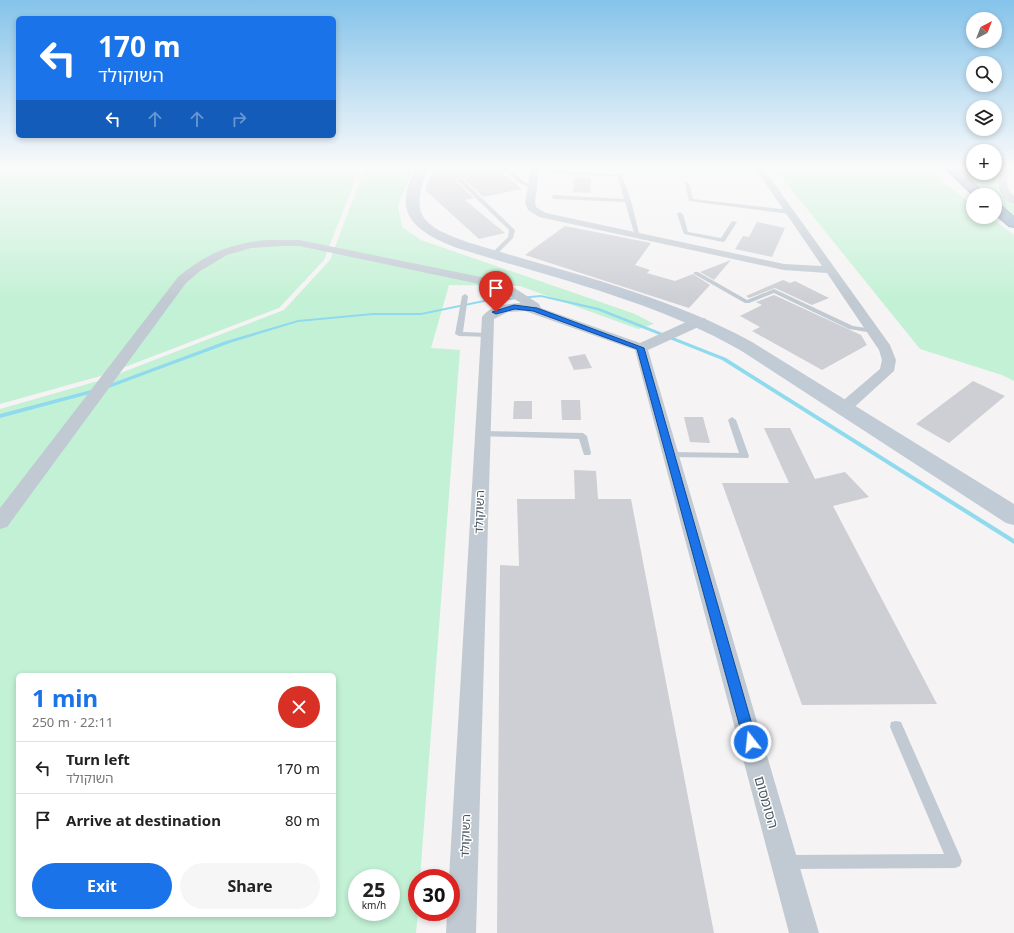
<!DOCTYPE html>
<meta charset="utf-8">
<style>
body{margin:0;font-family:"Noto Sans","Noto Sans Hebrew",sans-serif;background:#f6f6f6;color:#222;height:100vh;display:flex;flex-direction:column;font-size:15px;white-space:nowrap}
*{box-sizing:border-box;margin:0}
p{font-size:13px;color:#767676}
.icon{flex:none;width:22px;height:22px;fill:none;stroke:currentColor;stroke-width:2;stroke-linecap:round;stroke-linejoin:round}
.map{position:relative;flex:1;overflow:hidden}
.sheet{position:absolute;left:16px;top:673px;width:320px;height:244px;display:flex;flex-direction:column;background:#fff;border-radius:6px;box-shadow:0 2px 6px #0003}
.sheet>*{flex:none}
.top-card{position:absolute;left:16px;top:16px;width:320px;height:122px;border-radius:6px;box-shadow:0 2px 6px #0003;background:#1a73e8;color:#fff;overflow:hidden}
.needle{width:26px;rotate:42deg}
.fabs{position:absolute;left:966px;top:12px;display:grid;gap:8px}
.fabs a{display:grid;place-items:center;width:36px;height:36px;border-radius:50%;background:#fff;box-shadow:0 2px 6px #0003;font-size:20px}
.speed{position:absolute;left:348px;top:869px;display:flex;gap:8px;font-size:20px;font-weight:700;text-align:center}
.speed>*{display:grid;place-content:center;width:52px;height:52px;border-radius:50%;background:#fff;box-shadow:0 2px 6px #0003;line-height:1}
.speed small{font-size:10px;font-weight:400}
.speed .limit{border:6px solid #d22;background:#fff;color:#111}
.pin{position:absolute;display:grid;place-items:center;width:34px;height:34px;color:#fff;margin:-41px -17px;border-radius:50% 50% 50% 0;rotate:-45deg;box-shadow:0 0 4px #0007}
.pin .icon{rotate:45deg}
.me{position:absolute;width:44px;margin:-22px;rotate:344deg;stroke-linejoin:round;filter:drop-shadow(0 0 3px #0008)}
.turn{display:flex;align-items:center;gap:14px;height:84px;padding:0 16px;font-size:18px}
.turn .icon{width:52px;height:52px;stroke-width:2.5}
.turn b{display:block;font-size:28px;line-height:34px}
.lanes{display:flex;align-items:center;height:38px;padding:0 16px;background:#0003;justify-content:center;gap:20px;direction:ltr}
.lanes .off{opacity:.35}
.round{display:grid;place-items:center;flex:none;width:42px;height:42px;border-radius:21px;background:#f6f6f6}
.summary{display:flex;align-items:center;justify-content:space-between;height:68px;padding:0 16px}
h1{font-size:24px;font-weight:700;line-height:30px;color:#1a73e8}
.button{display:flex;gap:8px;margin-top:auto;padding:8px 16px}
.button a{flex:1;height:46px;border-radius:24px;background:#1a73e8;color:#fff;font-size:16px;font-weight:700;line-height:46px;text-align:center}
.button a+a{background:#f6f6f6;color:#222}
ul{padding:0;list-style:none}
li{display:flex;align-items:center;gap:12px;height:52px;padding:0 16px;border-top:1px solid #e0e0e0}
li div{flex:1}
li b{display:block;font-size:15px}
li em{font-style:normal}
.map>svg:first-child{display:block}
.green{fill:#c3f1d5;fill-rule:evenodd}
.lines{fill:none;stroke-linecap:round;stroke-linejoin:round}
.stream{fill:#90daee;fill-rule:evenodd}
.building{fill:#cdcfd5}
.highway-casing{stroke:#7690ad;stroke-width:2}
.lane{fill:#c1cad2;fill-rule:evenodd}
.street{fill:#c1cad2;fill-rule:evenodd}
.secondary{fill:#c1cbd6;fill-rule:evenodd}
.highway{fill:#8ba5c1;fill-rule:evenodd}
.route{fill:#1a73e8;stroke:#114b97}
.labels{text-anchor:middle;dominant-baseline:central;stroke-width:3;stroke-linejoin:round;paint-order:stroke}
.street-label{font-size:12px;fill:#4a5661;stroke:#fff}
.near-street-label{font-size:14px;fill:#4a5661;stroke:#fff}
</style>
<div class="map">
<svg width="1014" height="933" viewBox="0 0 1014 933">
<rect width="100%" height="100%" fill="#f5f3f3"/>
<!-- green -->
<path class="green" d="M13,168H360L324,260L279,308L104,375L0,404V170Z
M365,168H414L398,205L402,227L421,240L635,314L654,324L638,329L520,286L449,285L431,348L460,350L420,878H417L418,912L416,933H0V409L105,379L284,310L330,260ZM18,675H334V915H18ZM357,878H391V912H357Z
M774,168H929L937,177L973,205V217H990L1014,235V381L1002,375L920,349Z
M958,168H973V173H995V168H1003L996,175C995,191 1002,197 1014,205V218L995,202V195H987Z"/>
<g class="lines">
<!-- stream -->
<path class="stream" d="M541,295L599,308L726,358L1014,539V544L722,360L597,310L541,297L484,302L421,315H373L298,322L230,343L106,389L104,390L102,388V387L226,341L298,320L373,313H421L484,300Z
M95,389L97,390V392L0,418V414Z"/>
</g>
<!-- building -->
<path class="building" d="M433,168H496L522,189L483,197L463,178H458L456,179L457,182L474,198L465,200L505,233L479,239L425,190Z
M574,177L591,178L590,193L573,192Z
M757,222L785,228L772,257L735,249L743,236L749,237Z
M565,226L651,243L635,265L650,270L647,273L675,281L693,274L710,285L689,308L525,255Z
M731,260L714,280L700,272Z
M783,280L790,283L795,281L829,298L812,305L775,288L749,298L746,296Z
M774,295L861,335L867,345L822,370L752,331L760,327L740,316L762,305L756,302Z
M585,354L592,368L574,370L568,357Z
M973,381L1005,396L949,443L916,424Z
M561,400H580L581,420H562Z
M514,401H532V419H513Z
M684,417H703L710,443L690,442Z
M764,428H790L815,479L845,472L869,497L833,506L937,704L802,705L722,483H789Z
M574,470L596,471L598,499H631L714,933H497L500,565L519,566L517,499H575Z"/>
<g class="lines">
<defs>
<path id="highway" d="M945,168H958L986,195H973Z
M995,204L1000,205L1014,217V227L1009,226L995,214Z"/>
</defs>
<!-- highway casing -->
<use href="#highway" class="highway-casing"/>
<!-- lane -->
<path class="lane" d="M502,168H507L525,182L534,187L532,188L521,184Z
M552,171L622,175L631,201L640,237L635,236L625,202L554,199L551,197L554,195L624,199L618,177L554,173L552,172Z
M458,179H462L515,230L513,238L496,255L491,254L508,237L509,230L458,181Z
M687,182L689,183L693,199L790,210L793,212L790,214L689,201L685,183Z
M680,212L683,214L688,232L721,238L732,221L737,222L725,241L723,242L684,234L677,214Z
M694,272H698L747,300L774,289L853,326L873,329L877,331L873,333L849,329L774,293L749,303H745L694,274Z
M465,294L468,296L463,332L487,333H490V337L459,336L455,334L462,296Z
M732,417L736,420L749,456L748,458L668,457L667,455L671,452L739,453L728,420Z
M483,431L583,433L587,436L591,453L590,455H584L579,439L480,436L479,434Z
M896,721L901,722L960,856L962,861L960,866L955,868L788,869L783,867L781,862L783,857L788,855L944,854L890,727L891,722Z"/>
<!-- street -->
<path class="street" d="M531,168H539L535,203L536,207L546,213L784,264L822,266L755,168H763L890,345L896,360L894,371L849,412L844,413L839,412L836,408L839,404L880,369L882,360L879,350L827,273L784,270L539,217L528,210L525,203Z
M1007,168H1014V171L1008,176C1005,184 1008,190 1014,196V204C998,200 992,177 1007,168Z
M266,240H299L491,279L513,287L539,304L541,308L640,343L695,318H705L706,321L705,324L648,350L819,933H789L635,350L525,311L508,312L494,319L476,933H446L447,912H451V878H449L482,317C490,305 508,304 521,303L505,293L484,285L299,246H282L251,248L227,255L200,271L186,283L7,527L0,529V508L178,277C206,254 229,244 266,240Z"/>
<!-- secondary -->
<path class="secondary" d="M416,168H428C409,216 422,226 467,242C564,272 663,293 752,342L1014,504V525L1006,523L740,350C652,300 553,278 457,248C436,240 402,226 406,197C407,187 412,177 416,168Z"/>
<!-- highway -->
<use href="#highway" class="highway"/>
</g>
<!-- sky -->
<linearGradient id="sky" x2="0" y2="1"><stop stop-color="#85c3ea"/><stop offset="0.56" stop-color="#fafafa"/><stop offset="1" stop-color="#fafafa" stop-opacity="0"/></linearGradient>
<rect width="1014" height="299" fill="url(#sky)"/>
<!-- route -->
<path class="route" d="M514,305L537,308L644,348L757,742L755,746L751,748L746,746L744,742L637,349L533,311L515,309L496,314L492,312Z"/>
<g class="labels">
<!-- street labels -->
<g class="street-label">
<text transform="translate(479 512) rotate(-88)">השוקולד</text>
<text transform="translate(465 836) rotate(-88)">השוקולד</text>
</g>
<!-- near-street labels -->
<g class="near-street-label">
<text transform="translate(767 802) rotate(74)">הסומסום</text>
</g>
</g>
</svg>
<div class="fabs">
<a><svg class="needle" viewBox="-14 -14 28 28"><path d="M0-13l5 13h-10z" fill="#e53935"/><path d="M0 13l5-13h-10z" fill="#767676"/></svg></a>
<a><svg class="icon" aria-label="search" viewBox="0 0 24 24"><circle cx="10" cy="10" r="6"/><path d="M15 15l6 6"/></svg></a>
<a><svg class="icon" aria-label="layers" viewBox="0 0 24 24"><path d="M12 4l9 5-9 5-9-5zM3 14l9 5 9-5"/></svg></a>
<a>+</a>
<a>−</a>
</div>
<div class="speed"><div>25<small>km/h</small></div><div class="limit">30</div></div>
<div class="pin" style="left:496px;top:312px;background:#d93025"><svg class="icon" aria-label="arrive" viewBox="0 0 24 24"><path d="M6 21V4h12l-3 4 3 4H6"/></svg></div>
<svg class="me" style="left:751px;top:742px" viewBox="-20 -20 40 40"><circle r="17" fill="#1a73e8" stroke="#fff" stroke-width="3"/><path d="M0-11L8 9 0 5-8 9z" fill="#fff"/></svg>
<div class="top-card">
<div class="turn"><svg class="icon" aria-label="left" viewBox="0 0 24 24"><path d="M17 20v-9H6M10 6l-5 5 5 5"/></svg><div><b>170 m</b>השוקולד</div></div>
<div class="lanes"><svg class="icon" aria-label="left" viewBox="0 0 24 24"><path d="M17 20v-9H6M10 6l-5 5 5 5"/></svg><svg class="icon off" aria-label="ahead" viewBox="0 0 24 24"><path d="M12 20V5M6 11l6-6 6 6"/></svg><svg class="icon off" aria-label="ahead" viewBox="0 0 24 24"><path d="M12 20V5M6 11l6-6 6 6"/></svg><svg class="icon off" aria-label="right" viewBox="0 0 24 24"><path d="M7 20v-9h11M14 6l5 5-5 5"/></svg></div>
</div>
<section class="sheet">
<div class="summary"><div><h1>1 min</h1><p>250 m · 22:11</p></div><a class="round" style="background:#d93025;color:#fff"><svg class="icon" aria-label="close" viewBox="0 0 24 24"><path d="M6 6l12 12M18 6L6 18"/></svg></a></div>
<ul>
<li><svg class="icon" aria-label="left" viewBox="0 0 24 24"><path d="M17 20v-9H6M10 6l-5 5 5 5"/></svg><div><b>Turn left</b><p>השוקולד</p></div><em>170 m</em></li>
<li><svg class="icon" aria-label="arrive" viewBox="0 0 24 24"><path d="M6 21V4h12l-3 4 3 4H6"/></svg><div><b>Arrive at destination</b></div><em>80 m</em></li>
</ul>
<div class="button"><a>Exit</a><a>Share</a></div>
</section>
</div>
